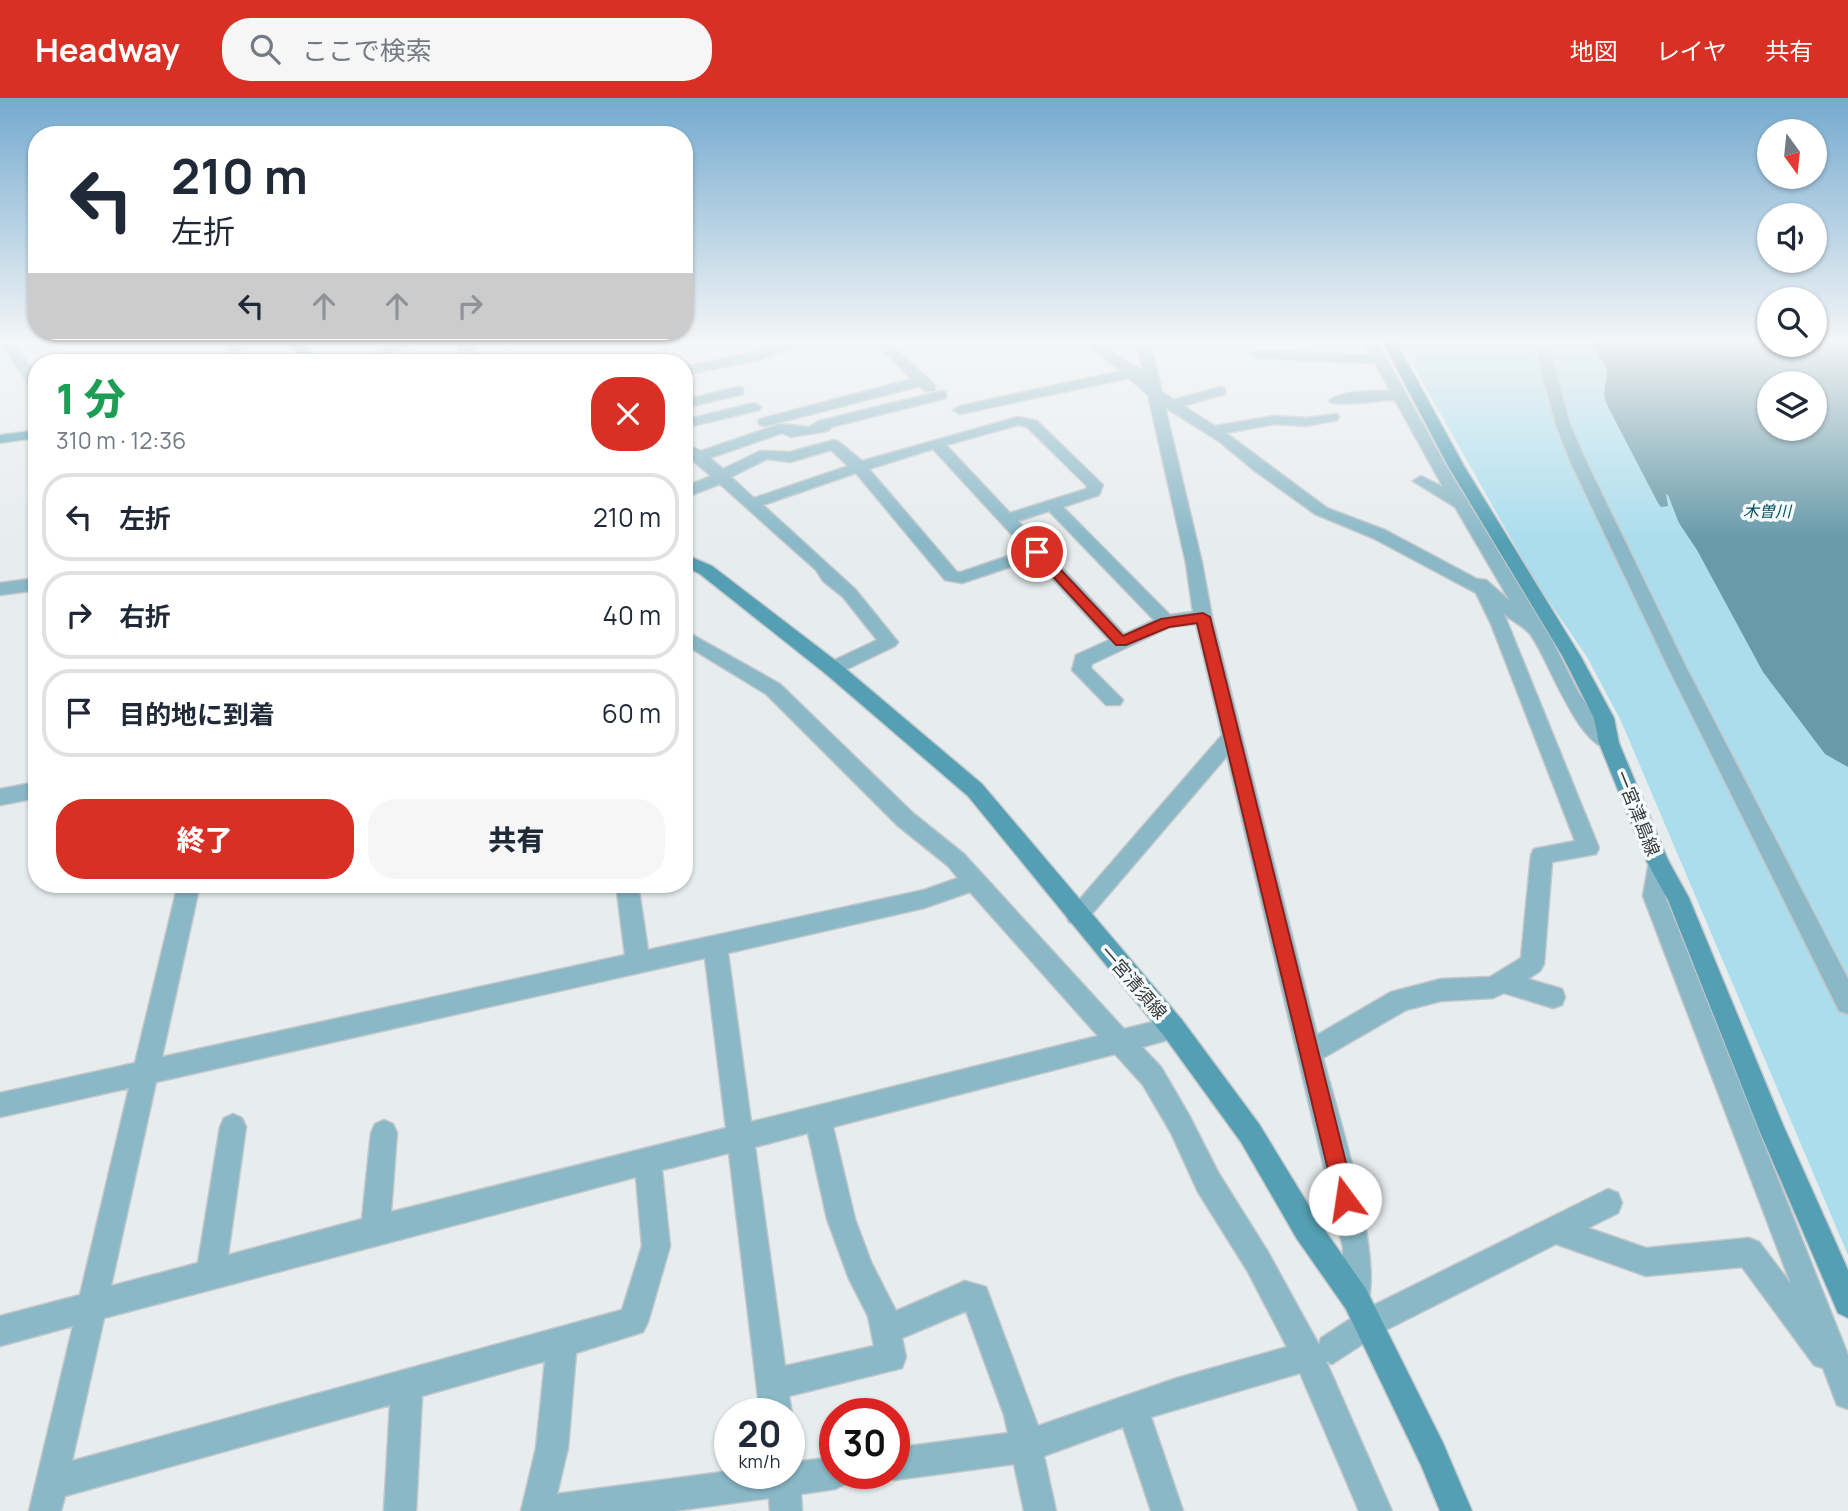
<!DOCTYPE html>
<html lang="ja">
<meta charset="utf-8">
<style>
body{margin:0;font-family:Manrope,"Noto Sans JP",sans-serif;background:#f6f6f7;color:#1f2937;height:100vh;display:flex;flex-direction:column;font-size:26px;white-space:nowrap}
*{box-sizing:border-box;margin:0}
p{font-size:23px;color:#747a83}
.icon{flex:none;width:38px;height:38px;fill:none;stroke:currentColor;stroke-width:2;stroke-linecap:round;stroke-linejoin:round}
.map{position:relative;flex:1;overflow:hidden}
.drawer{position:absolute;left:28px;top:256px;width:665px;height:539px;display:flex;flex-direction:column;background:#fff;border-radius:28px;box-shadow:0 2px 5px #0004}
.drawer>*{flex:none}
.banner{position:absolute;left:28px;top:28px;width:665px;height:214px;border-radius:28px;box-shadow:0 2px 5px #0004;background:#fff;color:#1f2937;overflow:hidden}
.needle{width:46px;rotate:165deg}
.controls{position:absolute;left:1757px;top:21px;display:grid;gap:14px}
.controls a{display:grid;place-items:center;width:70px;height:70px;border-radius:50%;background:#fff;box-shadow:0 2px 5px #0004;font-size:35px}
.speed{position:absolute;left:714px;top:1300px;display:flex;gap:14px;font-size:35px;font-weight:700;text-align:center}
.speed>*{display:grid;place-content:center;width:91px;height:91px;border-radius:50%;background:#fff;box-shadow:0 2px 5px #0004;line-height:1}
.speed small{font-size:18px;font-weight:400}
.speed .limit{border:10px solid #d22;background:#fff;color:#111}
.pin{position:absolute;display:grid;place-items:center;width:60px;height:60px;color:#fff;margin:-30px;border:4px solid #fff;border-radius:50%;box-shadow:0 2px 7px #0007}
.me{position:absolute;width:77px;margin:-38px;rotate:346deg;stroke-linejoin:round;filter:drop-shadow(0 0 5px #0008)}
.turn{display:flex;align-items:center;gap:24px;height:147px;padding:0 28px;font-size:32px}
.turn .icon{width:91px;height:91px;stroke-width:2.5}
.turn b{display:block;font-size:49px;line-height:60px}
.lanes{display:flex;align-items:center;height:66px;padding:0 28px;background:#0003;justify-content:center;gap:35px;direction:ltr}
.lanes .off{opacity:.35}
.round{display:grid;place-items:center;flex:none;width:74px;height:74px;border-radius:28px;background:#f6f6f7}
.summary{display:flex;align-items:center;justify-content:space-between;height:119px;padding:0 28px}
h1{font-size:42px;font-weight:800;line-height:52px;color:#1e9e55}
.action{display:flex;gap:14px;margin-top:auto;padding:14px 28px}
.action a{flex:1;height:80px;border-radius:28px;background:#d93025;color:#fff;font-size:28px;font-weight:800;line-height:80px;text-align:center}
.action a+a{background:#f6f6f7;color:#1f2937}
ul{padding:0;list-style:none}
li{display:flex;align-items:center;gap:21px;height:88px;margin:0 14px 10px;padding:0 14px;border:4px solid #e0e1e3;border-radius:28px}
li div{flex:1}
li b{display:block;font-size:26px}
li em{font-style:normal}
header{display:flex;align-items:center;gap:42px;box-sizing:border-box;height:98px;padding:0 35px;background:#d93025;color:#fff}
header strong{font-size:33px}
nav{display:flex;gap:38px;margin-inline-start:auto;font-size:24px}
.search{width:490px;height:63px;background:#f6f6f7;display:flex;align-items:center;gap:18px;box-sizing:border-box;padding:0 24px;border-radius:28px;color:#747a83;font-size:26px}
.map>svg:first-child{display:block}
.green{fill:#abdded}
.water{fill:#689aa9;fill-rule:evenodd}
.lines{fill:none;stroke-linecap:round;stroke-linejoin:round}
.minor-casing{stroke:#c4c8ca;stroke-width:3}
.secondary-casing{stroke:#c4c8ca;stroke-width:3}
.minor{fill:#8ab8c7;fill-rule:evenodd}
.secondary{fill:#559fb4;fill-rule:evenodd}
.route{fill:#d93025;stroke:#8d1f18;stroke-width:2}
.labels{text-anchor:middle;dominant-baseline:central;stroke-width:7;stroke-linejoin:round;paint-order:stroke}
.far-water-label{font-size:16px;font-style:italic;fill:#065061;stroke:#f5fafb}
.street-label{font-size:18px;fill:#373939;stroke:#f5fafb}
</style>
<header>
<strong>Headway</strong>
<div class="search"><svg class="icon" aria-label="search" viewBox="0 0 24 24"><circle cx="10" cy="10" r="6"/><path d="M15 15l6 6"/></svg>ここで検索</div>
<nav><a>地図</a><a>レイヤ</a><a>共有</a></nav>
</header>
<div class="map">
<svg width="1848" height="1413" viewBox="0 0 1848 1413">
<rect width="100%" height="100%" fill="#e7ecee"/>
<!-- green -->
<path class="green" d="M1400,244H1605L1848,661V1157L1621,623L1587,559L1535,483Z"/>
<!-- water -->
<path class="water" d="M1592,244H1769V247L1848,244V669L1825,656L1763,574L1697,452L1679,425L1668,397L1666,396L1668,408L1661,409L1658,405L1606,305L1604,297L1607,272ZM1769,285H1815V331H1769Z"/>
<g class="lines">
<defs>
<path id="minor" d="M0,244H12L37,278V292L32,291Z
M223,244H236L247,264H233Z
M396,244H415L372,264H354Z
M458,244H472L473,252L487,264H472L459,253Z
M786,244H807L759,262L684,277V269L751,255Z
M874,244H888L935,287V293H925L920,288L765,328L760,327L758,324L760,321L912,281Z
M1084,244C1107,244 1122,264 1143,272L1136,244H1150L1162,294L1174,302L1220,289L1225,290V296L1183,308L1215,328L1274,318L1306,320L1337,316L1339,319L1337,322L1306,328L1274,326L1226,335L1327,410L1385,432L1477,481L1486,482L1510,503L1455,409L1413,383L1421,378L1443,389L1395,302C1379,301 1338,310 1329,303C1341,292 1373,293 1390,293L1375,265L1257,260L1250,256L1257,252L1370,257L1364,244H1377L1445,366L1553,544L1578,594L1594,617L1619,645L1616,650C1581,661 1548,558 1530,536C1525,529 1512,523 1504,516L1599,750L1596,756L1552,764L1544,866L1540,873L1528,881L1562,891L1565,899L1562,907L1553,910L1504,895L1493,900L1441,903L1406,912L1323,960C1337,1015 1386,1163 1366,1211L1608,1091L1618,1095L1622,1105L1618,1115L1588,1130L1646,1150L1749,1140L1759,1144L1791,1186L1643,798L1650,758L1658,755L1666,758L1669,764L1665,798L1848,1257V1311L1837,1307L1823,1270L1814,1267L1742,1169L1646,1178L1556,1146L1378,1236L1332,1266L1326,1263L1392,1413H1359L1300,1275L1151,1319L1183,1413H1151L1123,1329L1044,1358L1056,1413H1024L1014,1366L894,1382L882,1376H894V1350L1008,1335L1004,1317L966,1213L902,1240L906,1259L902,1270L789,1298L792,1316L789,1322V1316H760L729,1055L662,1072L670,1148L648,1224L643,1234L576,1255L568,1350L557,1396L730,1373V1376H789V1363L794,1364L835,1359V1376H851L846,1386L835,1391L801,1396L802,1413H770L769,1400L674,1413H521L536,1350L545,1263L422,1298L416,1413H384L390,1307L65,1398L61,1413H29L73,1228L0,1248V1218L80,1197L129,990L0,1019V995L135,965L178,786H200L162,959L625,857L616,786H638L648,852L924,792L958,780L948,768L897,727L766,596L684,546V532L780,586L913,715L964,756L1124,931L1173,919L1182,922L1185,930L1182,938L1142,949L1161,969L1189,1017L1218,1074L1268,1154L1319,1247L1321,1240L1364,1212L1356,1216L1346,1211L1341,1201L1343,1150L1227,658L1085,824L1077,827L1069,824L1066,817L1222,637L1196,526L1170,529L1092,566L1091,570L1123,602L1120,607H1106L1072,572L1076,557L1109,542L1034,461L962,485L945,482L856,375L763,407L855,491L898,544L895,548L833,578L826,576L824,571L826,566L877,542L843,499L823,483L816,472L720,386L684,400V389L711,378L684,355V345L701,353L780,326L809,329L819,323L941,293L946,294V300L831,329L829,332C816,336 804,336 791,339L782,335L710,360L723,371L760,353L790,354L834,342L839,344L862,363L1018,319L1037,323L1103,387L1099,397L1063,409L1170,517L1193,514L1186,465L1148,297L1129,280L960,316L953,312L960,308L1121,273ZM1165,309L1220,344L1255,373L1315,416L1373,440L1476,495L1491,526L1575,743L1534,751L1531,757L1521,860L1490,879L1441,881L1391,894L1317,937L1212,519L1202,465ZM1018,327L1027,329L1087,388L1086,391L1010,415L946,347ZM933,351L1026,452L961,474H957L869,371ZM831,352L848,368L754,400L731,379L767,361L790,364ZM1049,413L1154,522L1124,536L1018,423ZM970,794L1098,938L751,1024L728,855L924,810ZM705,860L726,1030L391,1114L397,1035L393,1026L384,1022L375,1026L371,1035L362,1121L228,1157L246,1029L242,1020L233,1016L224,1020L220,1029L198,1165L111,1188L156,984ZM1115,956L1143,987L1171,1035L1198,1094L1248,1174L1287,1249L1177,1280L1038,1328L986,1189L965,1183L896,1213L871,1164L855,1121L833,1029ZM808,1035L827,1121L849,1181L868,1218L874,1248L785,1268L755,1049ZM636,1079L642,1148L622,1212L72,1363L104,1220Z
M1534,244H1548L1570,327L1587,365L1685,567L1848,881V916L1839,913L1667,567L1571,365L1556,327Z
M560,257L571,264H546Z
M738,289L743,290V296L684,310V302Z
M754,305L761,309L759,312L684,330V322Z
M37,480V492L0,497V485Z
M37,684V700L0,707V691Z"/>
<path id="secondary" d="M285,244H300L323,264H308Z
M1383,244H1396L1464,368L1581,559L1614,620L1619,645L1668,762L1689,800L1783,1027L1848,1172V1220L1838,1215L1760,1034L1668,802L1647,764L1599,645L1594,620L1563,559L1448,368Z
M37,332V340L0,345V337Z
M684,456L712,468L840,566L982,686L1182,922L1259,1026L1317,1121L1366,1191L1443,1345L1472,1413H1440L1421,1367L1346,1211L1297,1141L1241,1044L1164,938L968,698L826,576L700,476L684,468Z"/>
</defs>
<!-- minor casing -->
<use href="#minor" class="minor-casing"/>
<!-- secondary casing -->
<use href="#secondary" class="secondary-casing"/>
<!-- minor -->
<use href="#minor" class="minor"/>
<!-- secondary -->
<use href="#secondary" class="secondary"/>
</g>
<!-- sky -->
<linearGradient id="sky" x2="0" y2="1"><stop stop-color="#75aacf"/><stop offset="0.55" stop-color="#f4f6f7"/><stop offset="1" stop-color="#f4f6f7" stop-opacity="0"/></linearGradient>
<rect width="1848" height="442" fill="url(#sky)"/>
<!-- route -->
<path class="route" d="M1037,451L1042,452L1123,538L1161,521L1203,515L1210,519L1355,1101L1352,1109L1345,1112L1338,1109L1335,1101L1197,525L1169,529L1126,547H1116L1033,457L1031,454Z"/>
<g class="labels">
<!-- far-water labels -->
<g class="far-water-label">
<text x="1767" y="413">木曽川</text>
</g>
<!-- street labels -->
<g class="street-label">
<text transform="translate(1638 715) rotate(68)">一宮津島線</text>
<text transform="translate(1134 884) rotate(49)">一宮清須線</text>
</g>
</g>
</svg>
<div class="controls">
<a><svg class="needle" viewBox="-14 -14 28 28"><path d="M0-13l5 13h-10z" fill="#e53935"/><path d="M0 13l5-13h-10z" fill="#747a83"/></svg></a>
<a><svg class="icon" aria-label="sound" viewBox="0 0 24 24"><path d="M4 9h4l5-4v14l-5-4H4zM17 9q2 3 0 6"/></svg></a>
<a><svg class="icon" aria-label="search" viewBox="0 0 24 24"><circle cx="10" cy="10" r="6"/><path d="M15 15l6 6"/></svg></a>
<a><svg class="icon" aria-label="layers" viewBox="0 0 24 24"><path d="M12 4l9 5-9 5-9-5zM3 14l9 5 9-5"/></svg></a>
</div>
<div class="speed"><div>20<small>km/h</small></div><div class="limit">30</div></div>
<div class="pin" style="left:1037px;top:454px;background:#d93025"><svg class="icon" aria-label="arrive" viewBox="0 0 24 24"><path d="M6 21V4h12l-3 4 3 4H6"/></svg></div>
<svg class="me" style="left:1345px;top:1101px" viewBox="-20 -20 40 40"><circle r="19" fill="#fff"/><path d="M0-13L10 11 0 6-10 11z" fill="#d93025"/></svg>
<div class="banner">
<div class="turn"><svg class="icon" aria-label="left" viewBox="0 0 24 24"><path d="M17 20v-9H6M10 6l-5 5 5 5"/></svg><div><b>210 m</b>左折</div></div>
<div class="lanes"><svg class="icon" aria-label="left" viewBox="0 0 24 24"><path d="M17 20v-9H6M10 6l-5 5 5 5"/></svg><svg class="icon off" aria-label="ahead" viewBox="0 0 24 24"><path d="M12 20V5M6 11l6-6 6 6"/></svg><svg class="icon off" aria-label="ahead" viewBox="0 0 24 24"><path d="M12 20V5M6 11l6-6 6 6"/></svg><svg class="icon off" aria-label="right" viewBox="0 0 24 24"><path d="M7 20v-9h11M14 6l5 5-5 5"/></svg></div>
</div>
<section class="drawer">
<div class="summary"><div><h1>1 分</h1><p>310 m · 12:36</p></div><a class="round" style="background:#d93025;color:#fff"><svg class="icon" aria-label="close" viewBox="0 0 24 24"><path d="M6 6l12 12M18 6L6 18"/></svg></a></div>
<ul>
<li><svg class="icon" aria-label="left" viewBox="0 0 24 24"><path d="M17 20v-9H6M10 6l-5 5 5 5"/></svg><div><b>左折</b></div><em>210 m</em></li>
<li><svg class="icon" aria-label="right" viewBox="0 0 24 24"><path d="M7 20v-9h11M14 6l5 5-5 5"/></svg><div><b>右折</b></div><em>40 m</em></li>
<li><svg class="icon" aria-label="arrive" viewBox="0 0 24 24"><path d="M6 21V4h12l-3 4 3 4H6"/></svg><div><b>目的地に到着</b></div><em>60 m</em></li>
</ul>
<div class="action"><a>終了</a><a>共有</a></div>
</section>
</div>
